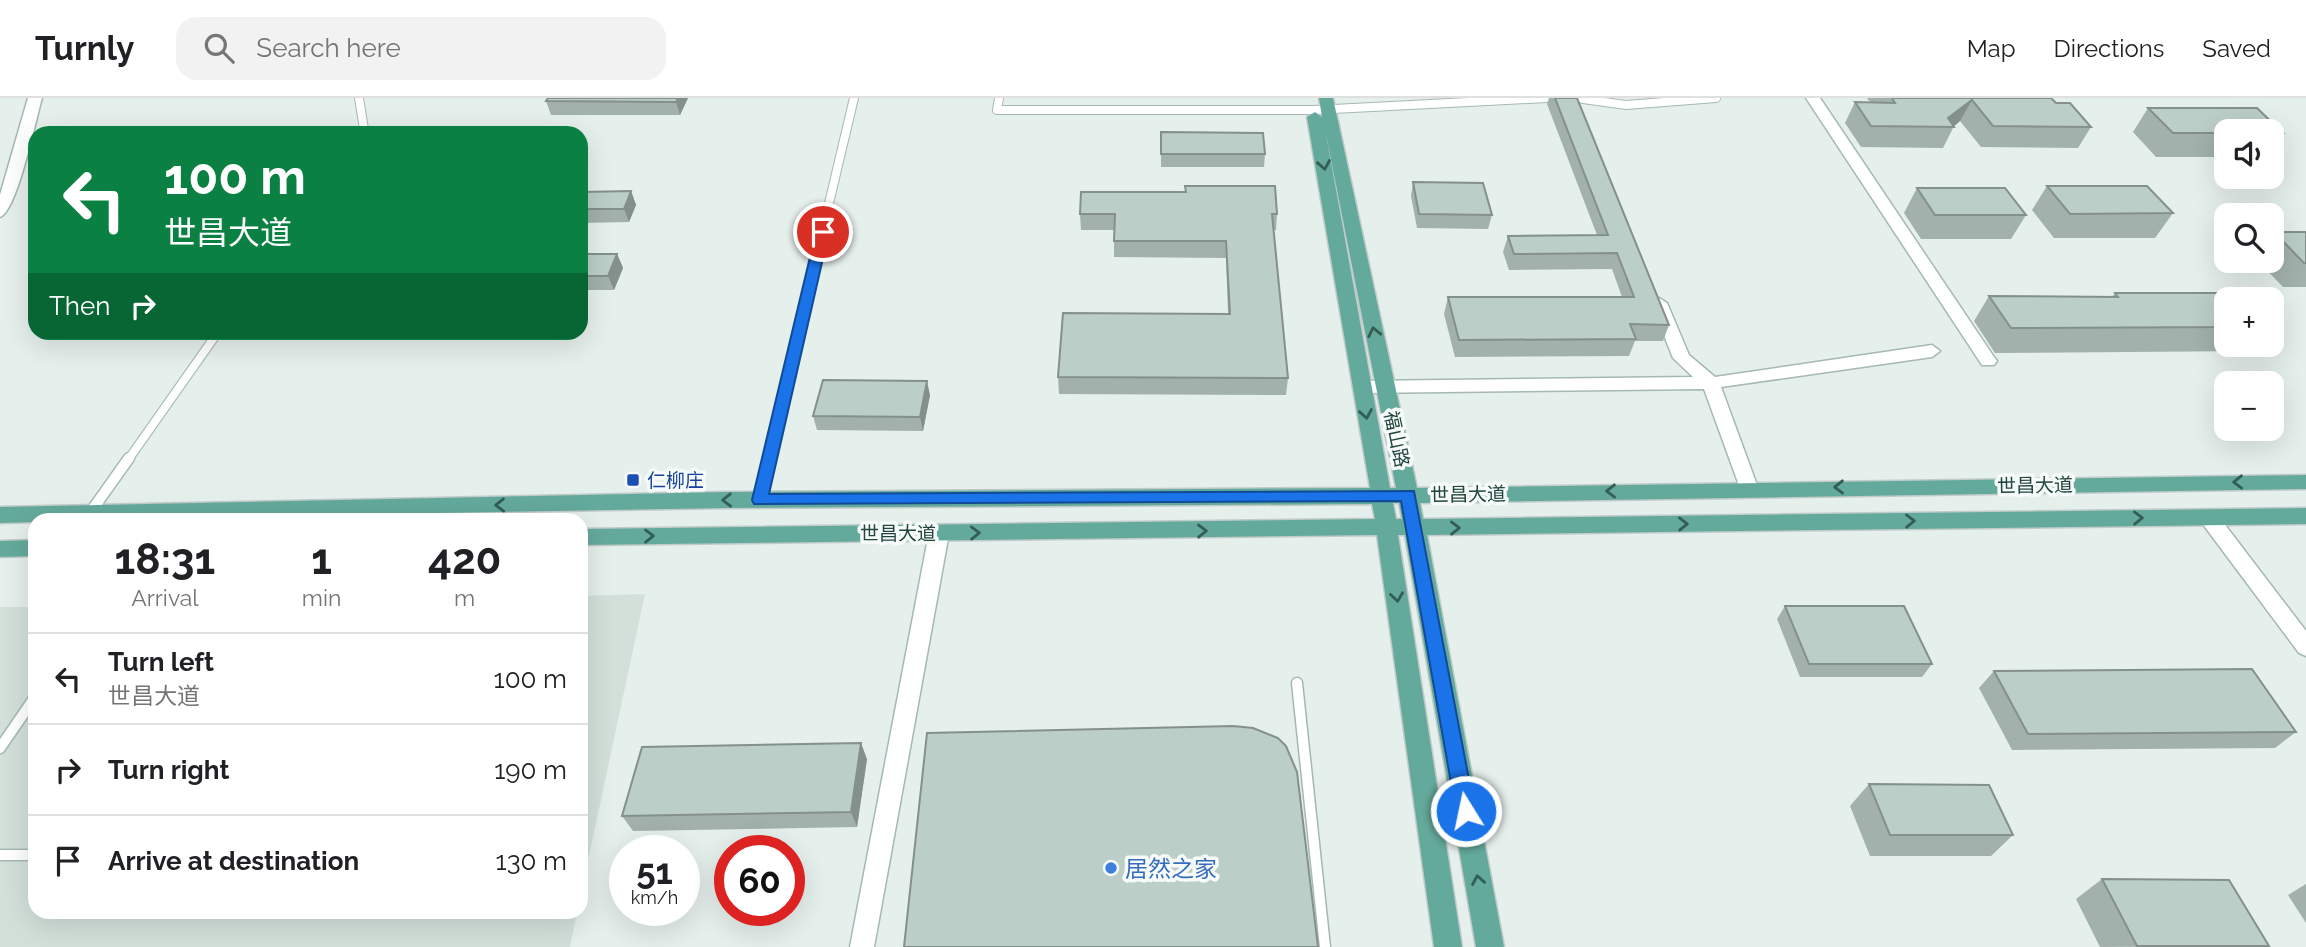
<!DOCTYPE html>
<meta charset="utf-8">
<style>
body{margin:0;font-family:Raleway,"Noto Sans SC",sans-serif;background:#f2f2f2;color:#202124;height:100vh;display:flex;flex-direction:column;font-size:26px;white-space:nowrap}
*{box-sizing:border-box;margin:0}
p{font-size:23px;color:#757577}
.icon{flex:none;width:38px;height:38px;fill:none;stroke:currentColor;stroke-width:2;stroke-linecap:round;stroke-linejoin:round}
.map{position:relative;flex:1;overflow:hidden}
.drawer{position:absolute;left:28px;top:415px;width:560px;height:406px;display:flex;flex-direction:column;background:#fff;border-radius:21px;box-shadow:0 7px 28px #0002}
.drawer>*{flex:none}
.top-card{position:absolute;left:28px;top:28px;width:560px;height:214px;border-radius:21px;box-shadow:0 7px 28px #0002;background:#0b8043;color:#fff;overflow:hidden}
.tools{position:absolute;left:2214px;top:21px;display:grid;gap:14px}
.tools a{display:grid;place-items:center;width:70px;height:70px;border-radius:14px;background:#fff;box-shadow:0 7px 28px #0002;font-size:35px}
.speed{position:absolute;left:609px;top:737px;display:flex;gap:14px;font-size:35px;font-weight:700;text-align:center}
.speed>*{display:grid;place-content:center;width:91px;height:91px;border-radius:50%;background:#fff;box-shadow:0 7px 28px #0002;line-height:1}
.speed small{font-size:18px;font-weight:400}
.speed .limit{border:10px solid #d22;background:#fff;color:#111}
.pin{position:absolute;display:grid;place-items:center;width:60px;height:60px;color:#fff;margin:-30px;border:4px solid #fff;border-radius:50%;box-shadow:0 2px 7px #0007}
.me{position:absolute;width:77px;margin:-38px;rotate:350deg;stroke-linejoin:round;filter:drop-shadow(0 0 5px #0008)}
.turn{display:flex;align-items:center;gap:24px;height:147px;padding:0 21px;font-size:32px}
.turn .icon{width:91px;height:91px;stroke-width:2.5}
.turn b{display:block;font-size:49px;line-height:60px}
.then{display:flex;align-items:center;height:66px;padding:0 21px;background:#0003;gap:14px;font-size:26px}
.eta{display:flex;justify-content:space-evenly;align-items:center;height:119px;text-align:center}
.eta b{font-size:42px;font-weight:700;line-height:49px}
ul{padding:0;list-style:none}
li{display:flex;align-items:center;gap:21px;height:91px;padding:0 21px;border-top:2px solid #e0e0e0}
li div{flex:1}
li b{display:block;font-size:26px}
li em{font-style:normal}
header{display:flex;align-items:center;gap:42px;box-sizing:border-box;height:98px;padding:0 35px;background:#fff;border-bottom:2px solid #e0e0e0}
header strong{font-size:33px}
nav{display:flex;gap:38px;margin-inline-start:auto;font-size:24px}
.search{width:490px;height:63px;background:#f2f2f2;display:flex;align-items:center;gap:18px;box-sizing:border-box;padding:0 24px;border-radius:21px;color:#757577;font-size:26px}
.map>svg:first-child{display:block}
.built{fill:#d3e0da}
.lines{fill:none;stroke-linecap:round;stroke-linejoin:round}
.lane-far1-casing{stroke:#a6b8b3;stroke-width:10}
.lane-casing{stroke:#a6b8b3;stroke-width:13}
.street-casing{stroke:#a6b8b3;stroke-width:3}
.primary-casing{stroke:#c1cbc9;stroke-width:3}
.lane-far1{stroke:#fff;stroke-width:8}
.lane{stroke:#fff;stroke-width:10}
.street{fill:#fff;fill-rule:evenodd}
.primary{fill:#64aa9c;fill-rule:evenodd}
.wall{fill:#a2b1ac}
.shaded-wall{fill:#84908c}
.building{fill:#bccec8;stroke:#84908c;stroke-width:2}
.oneway{stroke:#325e55}
.route{fill:#1a73e8;stroke:#114b97;stroke-width:2}
.transit-dot{fill:#1a4fb4;stroke:#f6fbf9;stroke-width:2.5}
.shop-dot{fill:#3f7fe0;stroke:#f6fbf9;stroke-width:2.5}
.labels{text-anchor:middle;dominant-baseline:central;stroke-width:7;stroke-linejoin:round;paint-order:stroke}
.street-label{font-size:19px;fill:#21443d;stroke:#f6fbf9}
.transit-label{font-size:19px;fill:#164399;stroke:#f6fbf9;text-anchor:start}
.near-shop-label{font-size:23px;fill:#366cbe;stroke:#f6fbf9;text-anchor:start}
</style>
<header>
<strong>Turnly</strong>
<div class="search"><svg class="icon" aria-label="search" viewBox="0 0 24 24"><circle cx="10" cy="10" r="6"/><path d="M15 15l6 6"/></svg>Search here</div>
<nav><a>Map</a><a>Directions</a><a>Saved</a></nav>
</header>
<div class="map">
<svg width="2306" height="849" viewBox="0 0 2306 849">
<rect width="100%" height="100%" fill="#e5efeb"/>
<!-- built -->
<path class="built" d="M645,496L581,795V498Z
M0,509H35V814H577L570,849H0Z"/>
<g class="lines">
<defs>
<path id="lane-far1" d="M359,0L364,31L361,35
M999,0L997,12H1314L1546,0
M1576,0L1626,7L1716,0
M128,362L218,234
M768,362L854,0"/>
<path id="lane" d="M759,402L769,360
M85,422L129,360
M1297,585L1325,849
M0,650L35,599
M0,757H35"/>
<path id="street" d="M28,0H42C36,20 17,114 0,119V97Z
M1806,0H1820L1994,259L1997,263L1994,267H1982Z
M1659,200L1667,205L1689,257L1715,279L1932,247L1940,253L1932,259L1721,289L1758,390L1756,395H1742L1740,390L1704,291L1362,295L1353,289L1362,283L1693,279L1673,260L1651,205Z
M2209,413L2216,415L2306,533V558L2299,555L2202,425L2199,420L2202,415Z
M939,428L946,430L949,435L874,849H850L929,435L932,430Z"/>
<path id="primary" d="M1319,0H1333L1417,390L2306,377V391L1420,405L1423,421L2306,410V426L1427,437L1504,849H1476L1405,437H1398L1462,849H1434L1377,437L581,447V431L1375,421L1372,406L727,410L35,422V424L0,425V409L727,394L1370,390L1307,19L1315,14L1322,19ZM1325,31L1396,390H1390ZM1393,405H1399L1402,421H1396Z
M35,442V458L0,459V443Z"/>
</defs>
<!-- lane-far1 casing -->
<use href="#lane-far1" class="lane-far1-casing"/>
<!-- lane casing -->
<use href="#lane" class="lane-casing"/>
<!-- street casing -->
<use href="#street" class="street-casing"/>
<!-- primary casing -->
<use href="#primary" class="primary-casing"/>
<!-- lane-far1 -->
<use href="#lane-far1" class="lane-far1"/>
<!-- lane -->
<use href="#lane" class="lane"/>
<!-- street -->
<use href="#street" class="street"/>
<!-- primary -->
<use href="#primary" class="primary"/>
</g>
<!-- wall -->
<path class="wall" d="M688,0L680,17H551L546,3Z
M1549,0H1577L1669,227L1663,243H1635L1629,258L1455,259L1444,216L1448,199H1622L1612,171L1509,172L1503,154L1508,138L1597,137L1547,6Z
M1867,0H2051L2056,5L2091,29L2078,50L1981,49L1960,23L1954,28L1943,50L1861,49L1845,25L1855,4H1870Z
M2148,10L2283,35L2272,50V33H2226V59H2156L2133,34Z
M1161,34L1265,56L1264,69H1161Z
M1413,84L1492,117L1488,131L1417,130L1411,98Z
M2047,88L2173,115L2155,140H2054L2032,112Z
M1917,90L2026,117L2011,141H1921L1904,115Z
M631,93L636,107L629,124L581,125V94Z
M1080,116H1277L1276,132H1274L1288,280L1286,297L1059,296L1058,279L1228,216L1226,160L1114,159V132H1081Z
M2274,134H2306V189H2283L2258,163H2272V137Z
M581,156H617L623,170L614,192H581Z
M2115,195L2226,201V247H2263L2257,253L1995,255L1974,223L1989,198L2112,199Z
M2272,221L2279,229L2272,237Z
M930,297L923,333L817,332L813,318Z
M1785,508L1932,566L1922,579H1800L1777,521Z
M1994,573L2296,634L2275,650L2012,652L1979,590Z
M867,661L857,729L633,733L622,718Z
M1869,686L2013,737L1991,758H1870L1850,708Z
M2102,781L2269,848L2100,849L2076,801Z
M2306,786V825L2288,797Z"/>
<!-- shaded-wall -->
<path class="shaded-wall" d="M678,0H688L680,17L676,4Z
M1972,2L1960,23L1953,29L1948,20Z
M631,93L636,107L629,124L624,111Z
M617,156L623,170L614,192L608,178Z
M927,283L930,297L923,333L920,319Z
M861,645L867,661L857,729L851,714Z"/>
<!-- building -->
<path class="building" d="M548,0H678L676,4L546,3Z
M1555,0H1577L1669,227L1630,226L1636,241L1459,242L1448,199H1634L1617,155L1514,156L1508,138L1608,137Z
M1892,0H2051L2056,5H2070L2091,29L1993,28L1972,2L1948,20L1954,29L1871,28L1855,4L1895,5Z
M2148,10H2257L2283,35H2272V33H2226V35H2173Z
M1161,34L1263,35L1265,56H1161Z
M1413,84L1483,85L1492,117L1419,116Z
M1185,88H1275L1277,116H1272L1288,280L1058,279L1063,215L1230,216L1226,143H1114L1115,116H1080L1081,94H1186Z
M2047,88H2147L2173,115L2070,116Z
M1917,90H2005L2026,117H1935Z
M631,93L624,111H581V94Z
M2274,134H2306V165H2304Z
M581,156H617L608,178H581Z
M2115,195H2248L2254,201H2226V229L2011,230L1989,198L2118,199Z
M2272,221L2279,229H2272Z
M823,282L927,283L920,319L813,318Z
M1785,508H1904L1932,566H1809Z
M2252,571L2296,634L2028,636L1994,573Z
M1233,628L1253,630L1278,640L1286,648L1297,674L1318,849H904L927,635Z
M861,645L851,714L622,718L642,649Z
M1869,686L1989,687L2013,737H1890Z
M2102,781L2229,782L2269,848H2137Z"/>
<!-- one-way arrows -->
<defs><path id="oneway-chevron" d="M-2-3.5L2.5 0L-2 3.5" fill="none" stroke-width="1.6" stroke-linecap="round" stroke-linejoin="round" transform="scale(1.75)"/></defs>
<g class="oneway">
<use href="#oneway-chevron" transform="translate(1324 67) rotate(80)"/>
<use href="#oneway-chevron" transform="translate(1374 234) rotate(-102)"/>
<use href="#oneway-chevron" transform="translate(1366 316) rotate(80)"/>
<use href="#oneway-chevron" transform="translate(2238 384) rotate(179)"/>
<use href="#oneway-chevron" transform="translate(1839 389) rotate(179)"/>
<use href="#oneway-chevron" transform="translate(1611 393) rotate(179)"/>
<use href="#oneway-chevron" transform="translate(727 402) rotate(179)"/>
<use href="#oneway-chevron" transform="translate(500 407) rotate(179)"/>
<use href="#oneway-chevron" transform="translate(2138 420) rotate(-1)"/>
<use href="#oneway-chevron" transform="translate(1910 423) rotate(-1)"/>
<use href="#oneway-chevron" transform="translate(1683 426) rotate(-1)"/>
<use href="#oneway-chevron" transform="translate(1455 430) rotate(-1)"/>
<use href="#oneway-chevron" transform="translate(1202 433) rotate(-1)"/>
<use href="#oneway-chevron" transform="translate(975 435) rotate(-1)"/>
<use href="#oneway-chevron" transform="translate(649 438) rotate(-1)"/>
<use href="#oneway-chevron" transform="translate(1397 499) rotate(82)"/>
<use href="#oneway-chevron" transform="translate(1478 782) rotate(-100)"/>
</g>
<!-- route -->
<path class="route" d="M823,130L829,134L769,396L1414,393L1475,713L1472,719L1466,722L1459,719L1456,713L1401,403L754,406L752,402L816,134Z"/>
<!-- markers -->
<rect class="transit-dot" x="626" y="375" width="14" height="14" rx="3.5"/>
<circle class="shop-dot" cx="1111" cy="770" r="7"/>
<g class="labels">
<!-- street labels -->
<g class="street-label">
<text transform="translate(1397 341) rotate(78)">福山路</text>
<text transform="translate(2035 387) rotate(-1)">世昌大道</text>
<text transform="translate(1468 396) rotate(-1)">世昌大道</text>
<text x="898" y="435">世昌大道</text>
</g>
<!-- transit labels -->
<g class="transit-label">
<text x="647" y="382">仁柳庄</text>
</g>
<!-- near-shop labels -->
<g class="near-shop-label">
<text x="1125" y="770">居然之家</text>
</g>
</g>
</svg>
<div class="tools">
<a><svg class="icon" aria-label="sound" viewBox="0 0 24 24"><path d="M4 9h4l5-4v14l-5-4H4zM17 9q2 3 0 6"/></svg></a>
<a><svg class="icon" aria-label="search" viewBox="0 0 24 24"><circle cx="10" cy="10" r="6"/><path d="M15 15l6 6"/></svg></a>
<a>+</a>
<a>−</a>
</div>
<div class="speed"><div>51<small>km/h</small></div><div class="limit">60</div></div>
<div class="pin" style="left:823px;top:134px;background:#d93025"><svg class="icon" aria-label="arrive" viewBox="0 0 24 24"><path d="M6 21V4h12l-3 4 3 4H6"/></svg></div>
<svg class="me" style="left:1466px;top:713px" viewBox="-20 -20 40 40"><circle r="17" fill="#1a73e8" stroke="#fff" stroke-width="3"/><path d="M0-11L8 9 0 5-8 9z" fill="#fff"/></svg>
<div class="top-card">
<div class="turn"><svg class="icon" aria-label="left" viewBox="0 0 24 24"><path d="M17 20v-9H6M10 6l-5 5 5 5"/></svg><div><b>100 m</b>世昌大道</div></div>
<div class="then">Then<svg class="icon" aria-label="right" viewBox="0 0 24 24"><path d="M7 20v-9h11M14 6l5 5-5 5"/></svg></div>
</div>
<section class="drawer">
<div class="eta">
<div><b>18:31</b><p>Arrival</p></div>
<div><b>1</b><p>min</p></div>
<div><b>420</b><p>m</p></div>
</div>
<ul>
<li><svg class="icon" aria-label="left" viewBox="0 0 24 24"><path d="M17 20v-9H6M10 6l-5 5 5 5"/></svg><div><b>Turn left</b><p>世昌大道</p></div><em>100 m</em></li>
<li><svg class="icon" aria-label="right" viewBox="0 0 24 24"><path d="M7 20v-9h11M14 6l5 5-5 5"/></svg><div><b>Turn right</b></div><em>190 m</em></li>
<li><svg class="icon" aria-label="arrive" viewBox="0 0 24 24"><path d="M6 21V4h12l-3 4 3 4H6"/></svg><div><b>Arrive at destination</b></div><em>130 m</em></li>
</ul>
</section>
</div>
